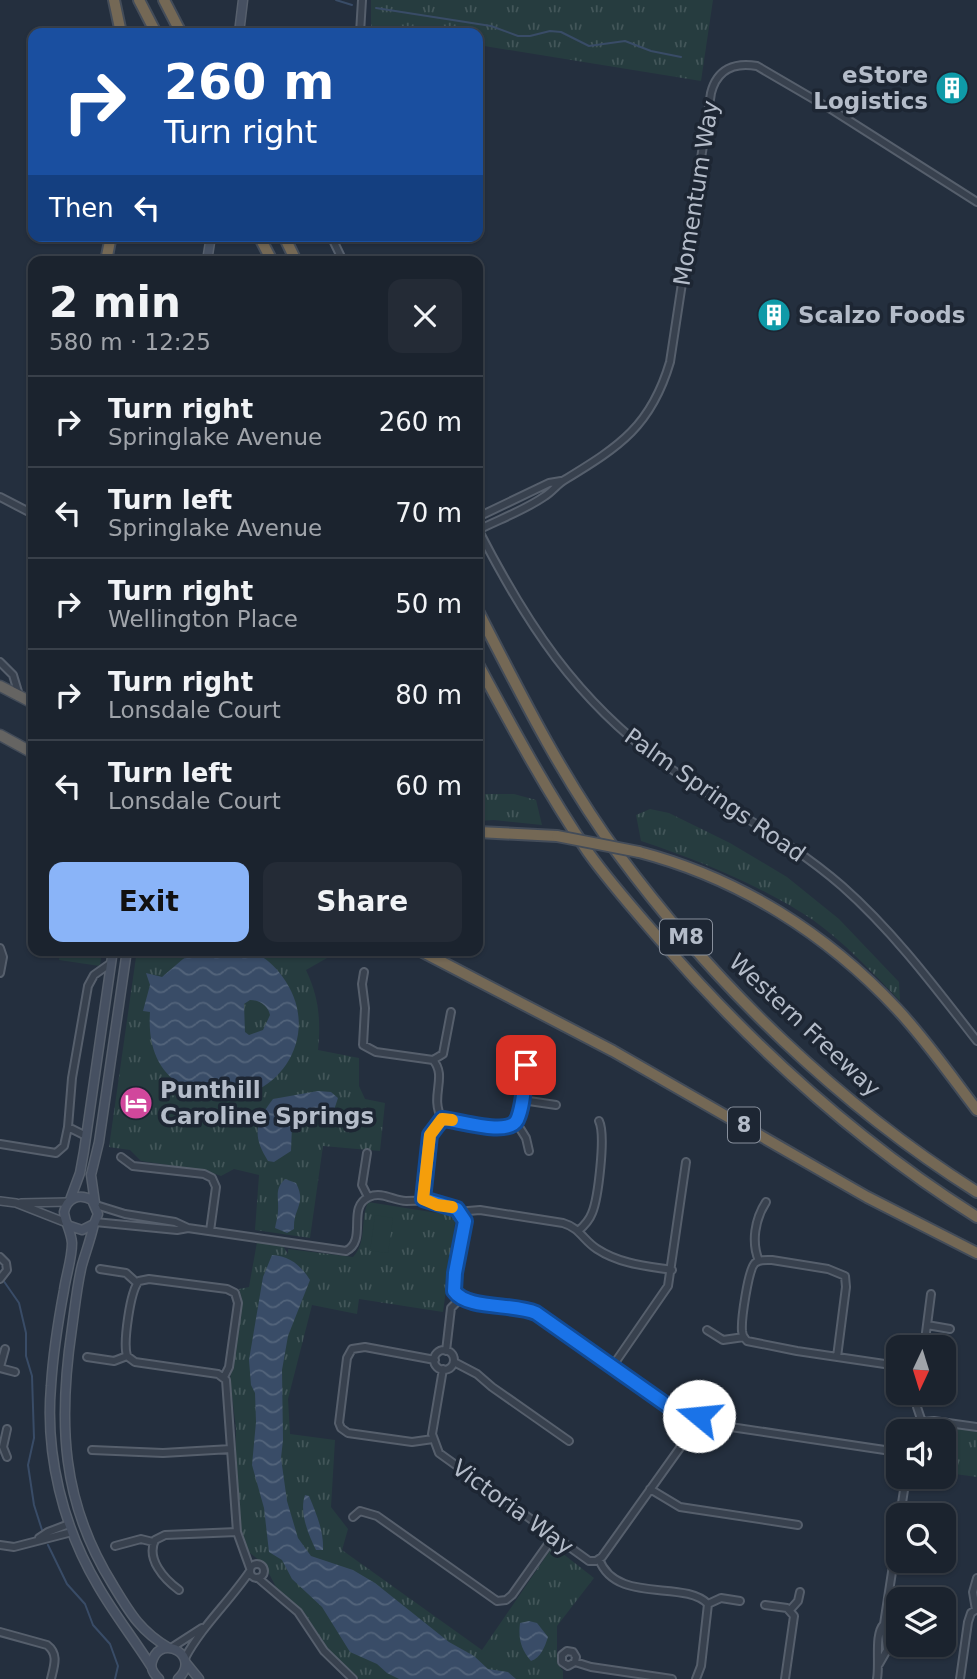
<!DOCTYPE html>
<meta charset="utf-8">
<style>
body{margin:0;font-family:"DejaVu Sans",sans-serif;background:#242b36;color:#f1f3f6;height:100vh;display:flex;flex-direction:column;font-size:26px;white-space:nowrap}
*{box-sizing:border-box;margin:0}
p{font-size:23px;color:#a0a4aa}
.icon{flex:none;width:38px;height:38px;fill:none;stroke:currentColor;stroke-width:2;stroke-linecap:round;stroke-linejoin:round}
.map{position:relative;flex:1;overflow:hidden}
.details{position:absolute;left:28px;top:256px;width:455px;height:700px;display:flex;flex-direction:column;background:#1b232e;border-radius:14px;box-shadow:0 2px 5px #0004,0 0 0 2px #39404a}
.details>*{flex:none}
.hud{position:absolute;left:28px;top:28px;width:455px;height:214px;border-radius:14px;box-shadow:0 2px 5px #0004,0 0 0 2px #39404a;background:#1a4fa0;color:#fff;overflow:hidden}
.needle{width:46px;rotate:184deg}
.fabs{position:absolute;left:886px;top:1335px;display:grid;gap:14px}
.fabs a{display:grid;place-items:center;width:70px;height:70px;border-radius:14px;background:#1b232e;box-shadow:0 2px 5px #0004,0 0 0 2px #39404a;font-size:35px}
.pin{position:absolute;display:grid;place-items:center;width:60px;height:60px;color:#fff;margin:-30px;border-radius:14px;box-shadow:0 4px 10px #0006}
.me{position:absolute;width:77px;margin:-38px;rotate:287deg;stroke-linejoin:round;filter:drop-shadow(0 0 5px #0008)}
.turn{display:flex;align-items:center;gap:24px;height:147px;padding:0 21px;font-size:32px}
.turn .icon{width:91px;height:91px;stroke-width:2.5}
.turn b{display:block;font-size:49px;line-height:60px}
.then{display:flex;align-items:center;height:66px;padding:0 21px;background:#0003;gap:14px;font-size:26px}
.round{display:grid;place-items:center;flex:none;width:74px;height:74px;border-radius:14px;background:#242b36}
.overview{display:flex;align-items:center;justify-content:space-between;height:119px;padding:0 21px}
h1{font-size:42px;font-weight:700;line-height:52px}
.cta{display:flex;gap:14px;margin-top:auto;padding:14px 21px}
.cta a{flex:1;height:80px;border-radius:14px;background:#8ab4f8;color:#111;font-size:28px;font-weight:700;line-height:80px;text-align:center}
.cta a+a{background:#242b36;color:#f1f3f6}
ul{padding:0;list-style:none}
li{display:flex;align-items:center;gap:21px;height:91px;padding:0 21px;border-top:2px solid #39404a}
li div{flex:1}
li b{display:block;font-size:26px}
li em{font-style:normal}
.map>svg:first-child{display:block}
.grass{fill:url(#grass-tufts)}
.pitch{fill:#263c3f}
.water{fill:url(#water-waves);fill-rule:evenodd}
.lines{fill:none;stroke-linecap:round;stroke-linejoin:round}
.stream{stroke:#394c67;stroke-width:2}
.minor-casing{stroke:#565f6c;stroke-width:10}
.tertiary-casing{stroke:#565f6c;stroke-width:10}
.secondary-casing{stroke:#565f6c;stroke-width:11}
.trunk-casing{stroke:#434c59;stroke-width:13}
.motorway-casing{stroke:#434c59;stroke-width:14}
.minor{stroke:#38414e;stroke-width:6}
.tertiary{stroke:#38414e;stroke-width:7}
.secondary{stroke:#465061;stroke-width:8}
.trunk{stroke:#656462;stroke-width:10}
.motorway{stroke:#746855;stroke-width:10}
.motorway-bridge-casing{stroke:#434c59;stroke-width:14;stroke-linecap:butt}
.motorway-bridge{stroke:#746855;stroke-width:10}
.route-casing{stroke:#114b97;stroke-width:18}
.route{stroke:#1a73e8;stroke-width:12}
.slow{stroke:#f59e0b;stroke-width:12}
.labels{text-anchor:middle;dominant-baseline:central;stroke-width:7;stroke-linejoin:round;paint-order:stroke}
.shield{fill:#1d2633;stroke:#878f9c;stroke-width:2}
.shield-label{font-size:21px;font-weight:bold;fill:#b4bcc9}
.poi-label{font-size:23px;font-weight:bold;fill:#b4bcc9;stroke:#1d2633;text-anchor:start}
.street-label{font-size:23px;fill:#b4bcc9;stroke:#1d2633}
</style>
<div class="map">
<svg width="977" height="1679" viewBox="0 0 977 1679">
<defs>
<pattern id="grass-tufts" width="24" height="20" patternUnits="userSpaceOnUse" patternTransform="scale(1.75)"><rect width="24" height="20" fill="#263c3f"/><path d="M3 7l-1-3M5 7V3M7 7l1-3M15 17l-1-3M17 17v-4M19 17l1-3" fill="none" stroke="#435659"/></pattern>
<pattern id="water-waves" width="16" height="10" patternUnits="userSpaceOnUse" patternTransform="scale(1.75)"><rect width="16" height="10" fill="#394c67"/><path d="M0 5q4-4 8 0t8 0" fill="none" stroke="#53647b"/></pattern>
</defs>
<rect width="100%" height="100%" fill="#242f3e"/>
<!-- grass -->
<path class="grass" d="M371,0H713L701,81L478,45V33H402L371,28Z
M478,794H514L536,800L542,825L494,820L478,821Z
M650,809L669,813L730,843L787,877L839,919L899,982L900,1001C873,973 845,943 813,920C760,885 701,861 641,841L636,815Z
M60,950H102L100,966L59,960Z
M137,950H341L306,970C319,997 321,1021 318,1050L359,1058V1086L365,1099L385,1103L380,1151L323,1146L310,1238L255,1230L259,1175L234,1169L221,1176L207,1171L141,1161L130,1150L109,1147Z
M368,1202L456,1216L443,1312L359,1299L357,1314L312,1305L288,1399L290,1434L335,1440L331,1507L348,1529L342,1550L482,1650L553,1546L594,1578L557,1626V1663L563,1671V1679H359L330,1652L304,1612L276,1587L264,1564L250,1553L242,1537L235,1464L236,1428L230,1379L242,1299L239,1289L249,1287L257,1242L283,1246L288,1254V1249L353,1257C367,1243 360,1220 368,1202Z
M927,1424L977,1431V1477L955,1474V1468L943,1466V1432H918Z"/>
<!-- pitch -->
<path class="pitch" d="M375,1215L393,1218L388,1253L370,1251Z"/>
<!-- water -->
<path class="water" d="M200,950C215,950 234,947 248,951C262,954 274,965 282,976C334,1046 255,1130 182,1086C155,1069 148,1042 150,1012L143,1011L150,985L146,973L162,977L183,959ZM250,1000C260,1000 268,1006 270,1015L263,1030L249,1035L245,1032L244,1004Z
M318,1091L331,1092L338,1098L334,1110L299,1119L292,1126L291,1151L274,1162L268,1161C252,1136 255,1122 273,1099Z
M285,1179L296,1183C307,1204 293,1208 294,1229L287,1233L275,1228C276,1222 278,1216 278,1211C279,1196 274,1190 285,1179Z
M272,1255C289,1256 301,1265 310,1280L288,1336L282,1370L283,1440L281,1458L287,1501L298,1538L311,1556L353,1570L375,1583L449,1642L474,1656L488,1669L508,1672L516,1679H399L387,1673L377,1664L350,1652L322,1607L292,1579L282,1560L269,1552L264,1508L252,1465L256,1422L255,1393L251,1385L249,1360L263,1277Z
M305,1495L309,1496C316,1513 324,1531 323,1550H316C308,1534 299,1512 305,1495Z
M529,1621L537,1623L548,1637C545,1646 541,1658 531,1661C521,1650 518,1638 520,1623Z"/>
<g class="lines">
<!-- stream -->
<path class="stream" d="M336,0L352,5
M376,8L491,26L518,36H530L550,31L561,32L589,46L625,41L651,51L681,57
M3,1280L19,1303L26,1333V1356L32,1376L34,1438L28,1465L34,1505L42,1530
M48,1545L67,1584L85,1604L93,1625L110,1644L118,1666L115,1679"/>
<defs>
<path id="minor" d="M360,33L362,0
M331,236L343,261
M0,497L33,514
M478,517L549,483L561,481
M478,529C526,623 576,700 663,763C721,806 787,838 842,886C893,931 935,987 977,1041
M478,530C500,519 525,510 545,496C553,491 558,483 566,479C620,446 651,426 670,362L711,93C717,69 735,62 757,66L834,111L977,202
M0,662L13,675L19,695
M0,948L3,957L0,973
M364,972L362,984L365,1008L363,1045L376,1052L433,1060C448,1077 429,1096 442,1119L430,1135L423,1199
M433,1060L443,1054L451,1012
M522,1100L556,1105
M442,1119L505,1128L516,1122L522,1100L527,1049
M516,1122L526,1138L529,1151
M86,1136L68,1127L72,1078L88,986L94,975L111,963
M0,1144L56,1153L64,1146L68,1127
M367,1153L362,1185L368,1197
M121,1157L133,1166L204,1174L212,1178L216,1187L210,1231
M96,1205L125,1214L175,1222L188,1228
M463,1215L468,1211L480,1210L563,1223C580,1228 583,1240 597,1249C620,1264 646,1266 672,1270
M95,1222L177,1230L188,1228L346,1251C368,1240 346,1207 369,1197C382,1191 394,1201 406,1201C423,1200 422,1201 437,1205C444,1207 452,1206 458,1210C473,1220 462,1242 458,1255C456,1265 455,1276 454,1287L457,1295L464,1300L525,1309L536,1313L688,1420
M578,1231C584,1226 589,1221 592,1213C598,1199 606,1135 599,1121
M0,1257L6,1263L7,1270L0,1279
M759,1261C751,1242 755,1219 766,1202
M100,1269L126,1273L137,1283
M927,1325L950,1329
M707,1330L723,1340L744,1337
M924,1348L931,1294
M434 1360a10 10 0 1 1 20 0a10 10 0 1 1-20 0Z
M446,1351L451,1308L461,1298
M127,1356L135,1362L218,1374L226,1380L237,1532L250,1568
M127,1356C123,1343 130,1291 139,1281L149,1279L227,1289L235,1293L238,1303L229,1367L224,1377
M87,1357L114,1361L127,1356
M837,1357L846,1287L845,1276L828,1269L772,1260C766,1260 760,1259 755,1263C748,1270 741,1320 742,1331C743,1337 743,1336 747,1341L797,1351L898,1366
M454,1362L477,1374L492,1387L569,1441
M0,1367L5,1349
M612,1367L668,1286L686,1162
M0,1368L15,1372
M443,1369L432,1434L439,1453L589,1561H596L602,1557L692,1431
M687 1423a8 8 0 1 1 16 0a8 8 0 1 1-16 0Z
M922,1422L934,1421L977,1427
M704,1423L898,1452
M912,1432L916,1425L922,1422L917,1407L918,1393
M433,1439L412,1442L348,1433L341,1428L339,1423L347,1358L352,1349L365,1347L435,1360
M92,1450L163,1453L231,1449
M7,1457L3,1447L7,1429
M650,1489L680,1507L798,1525
M900,1516L906,1477
M353,1517L360,1511L377,1516L497,1601L506,1600L512,1595L554,1536
M39,1538L48,1532L69,1524
M0,1545L14,1547L72,1532
M115,1546L141,1539L153,1542
M599,1559C616,1605 684,1579 708,1604
M250 1571a7 7 0 1 1 14 0a7 7 0 1 1-14 0Z
M258,1578L298,1612L324,1651L353,1679
M179,1590C164,1579 146,1559 155,1540L165,1535L237,1532
M708,1604L721,1598L740,1601
M765,1605L787,1608L794,1616L785,1679
M790,1610L798,1601L800,1592
M976,1610L973,1592L977,1578
M0,1632L47,1645C59,1654 54,1666 51,1679
M171,1648L202,1628
M185,1658C202,1626 229,1602 250,1571
M575,1662L576,1657L573,1652L567,1651L562,1655V1662L568,1666L575,1662L591,1667L672,1679
M879,1664L887,1650L884,1624L898,1533
M696,1679L701,1666L708,1604
M877,1679C880,1663 874,1634 884,1624
M960,1679L968,1622L971,1613L977,1609"/>
<path id="tertiary" d="M0,1201L16,1203L67,1223
M21,1203L68,1202"/>
<path id="secondary" d="M239,33L243,0
M207,261L211,236
M70,1200L80,1173L84,1151L113,950
M95,1203L91,1175L99,1142L127,950
M94,1224C91,1238 86,1251 82,1265C77,1285 75,1307 72,1328C58,1422 61,1502 113,1585C130,1613 140,1631 169,1648
M70,1226L82,1230L94,1224L98,1214L92,1200C79,1193 67,1198 64,1212C65,1223 71,1231 72,1243C72,1259 66,1275 64,1290C58,1322 53,1354 51,1386C45,1455 63,1527 98,1586C114,1614 134,1639 151,1666
M186,1663L199,1679
M159,1679C153,1673 149,1667 153,1659C162,1634 202,1656 178,1679"/>
<path id="trunk" d="M0,686L33,703
M0,735L33,753"/>
<path id="motorway" d="M114,0L121,33
M139,0L156,33
M164,0L181,33
M259,236L272,261
M284,236L296,261
M106,261L111,236
M478,611C521,695 563,779 619,855C716,986 839,1105 977,1192
M478,664C512,727 547,792 588,852C610,883 637,913 662,942C754,1048 858,1142 977,1217
M478,832L557,836
M639,852C739,878 827,934 897,1009C926,1040 951,1076 977,1110
M419,950L613,1051L867,1197L977,1253"/>
</defs>
<!-- minor casing -->
<use href="#minor" class="minor-casing"/>
<!-- tertiary casing -->
<use href="#tertiary" class="tertiary-casing"/>
<!-- secondary casing -->
<use href="#secondary" class="secondary-casing"/>
<!-- trunk casing -->
<use href="#trunk" class="trunk-casing"/>
<!-- motorway casing -->
<use href="#motorway" class="motorway-casing"/>
<!-- minor -->
<use href="#minor" class="minor"/>
<!-- tertiary -->
<use href="#tertiary" class="tertiary"/>
<!-- secondary -->
<use href="#secondary" class="secondary"/>
<!-- trunk -->
<use href="#trunk" class="trunk"/>
<!-- motorway -->
<use href="#motorway" class="motorway"/>
<defs>
<path id="motorway-bridge" d="M557,836L639,852"/>
</defs>
<!-- motorway-bridge casing -->
<use href="#motorway-bridge" class="motorway-bridge-casing"/>
<!-- motorway-bridge -->
<use href="#motorway-bridge" class="motorway-bridge"/>
</g>
<g class="lines">
<defs>
<path id="route" d="M526,1065C524,1082 524,1105 517,1120C508,1137 458,1120 442,1119L430,1135L423,1199L457,1209L465,1221L455,1273L454,1291C467,1310 514,1303 536,1313L688,1420L693,1416H699"/>
</defs>
<!-- route casing -->
<use href="#route" class="route-casing"/>
<!-- route -->
<use href="#route" class="route"/>
<!-- slow -->
<path class="slow" d="M452,1207L437,1205L423,1199L430,1135L442,1119L452,1120"/>
</g>
<!-- icons -->
<defs>
<symbol id="building-disc" viewBox="-11 -11 22 22"><circle r="9.5" fill="#0f9aa8" stroke="#1d2633"/><path d="M-4-6H4V6H1V3H-1V6H-4ZM-2.5-4.3h1.7v1.8h-1.7ZM.8-4.3h1.7v1.8H.8ZM-2.5-1h1.7V.8h-1.7ZM.8-1h1.7V.8H.8Z" fill="#fff"/></symbol>
<symbol id="hotel-disc" viewBox="-11 -11 22 22"><circle r="9.5" fill="#d1479c" stroke="#1d2633"/><path d="M-6-4.5h1.5V1H6V5H4.5V3h-9V5H-6ZM-4 0a1.8 1.8 0 1 1 3.6 0ZM.5 0V-2.5h3Q6-2.5 6 0Z" fill="#fff"/></symbol>
</defs>
<g fill-rule="evenodd">
<use href="#building-disc" x="933" y="69" width="38" height="38"/>
<use href="#building-disc" x="755" y="296" width="38" height="38"/>
<use href="#hotel-disc" x="117" y="1084" width="38" height="38"/>
</g>
<g class="labels">
<!-- shield labels -->
<g class="shield">
<rect x="660" y="919.5" width="52" height="35" rx="5"/>
<rect x="728" y="1107.5" width="32" height="35" rx="5"/>
</g>
<g class="shield-label">
<text x="686" y="937">M8</text>
<text x="744" y="1125">8</text>
</g>
<!-- poi labels -->
<g class="poi-label">
<text x="928" y="75" text-anchor="end">eStore<tspan x="928" dy="26">Logistics</tspan></text>
<text x="798" y="315">Scalzo Foods</text>
<text x="160" y="1090">Punthill<tspan x="160" dy="26">Caroline Springs</tspan></text>
</g>
<!-- street labels -->
<g class="street-label">
<text transform="translate(696 193) rotate(-81)">Momentum Way</text>
<text transform="translate(715 795) rotate(35)">Palm Springs Road</text>
<text transform="translate(805 1025) rotate(43)">Western Freeway</text>
<text transform="translate(513 1507) rotate(36)">Victoria Way</text>
</g>
</g>
</svg>
<div class="fabs">
<a><svg class="needle" viewBox="-14 -14 28 28"><path d="M0-13l5 13h-10z" fill="#e53935"/><path d="M0 13l5-13h-10z" fill="#a0a4aa"/></svg></a>
<a><svg class="icon" aria-label="sound" viewBox="0 0 24 24"><path d="M4 9h4l5-4v14l-5-4H4zM17 9q2 3 0 6"/></svg></a>
<a><svg class="icon" aria-label="search" viewBox="0 0 24 24"><circle cx="10" cy="10" r="6"/><path d="M15 15l6 6"/></svg></a>
<a><svg class="icon" aria-label="layers" viewBox="0 0 24 24"><path d="M12 4l9 5-9 5-9-5zM3 14l9 5 9-5"/></svg></a>
</div>
<div class="pin" style="left:526px;top:1065px;background:#d93025"><svg class="icon" aria-label="arrive" viewBox="0 0 24 24"><path d="M6 21V4h12l-3 4 3 4H6"/></svg></div>
<svg class="me" style="left:699px;top:1416px" viewBox="-20 -20 40 40"><circle r="19" fill="#fff"/><path d="M0-13L10 11 0 6-10 11z" fill="#1a73e8"/></svg>
<div class="hud">
<div class="turn"><svg class="icon" aria-label="right" viewBox="0 0 24 24"><path d="M7 20v-9h11M14 6l5 5-5 5"/></svg><div><b>260 m</b>Turn right</div></div>
<div class="then">Then<svg class="icon" aria-label="left" viewBox="0 0 24 24"><path d="M17 20v-9H6M10 6l-5 5 5 5"/></svg></div>
</div>
<section class="details">
<div class="overview"><div><h1>2 min</h1><p>580 m · 12:25</p></div><a class="round"><svg class="icon" aria-label="close" viewBox="0 0 24 24"><path d="M6 6l12 12M18 6L6 18"/></svg></a></div>
<ul>
<li><svg class="icon" aria-label="right" viewBox="0 0 24 24"><path d="M7 20v-9h11M14 6l5 5-5 5"/></svg><div><b>Turn right</b><p>Springlake Avenue</p></div><em>260 m</em></li>
<li><svg class="icon" aria-label="left" viewBox="0 0 24 24"><path d="M17 20v-9H6M10 6l-5 5 5 5"/></svg><div><b>Turn left</b><p>Springlake Avenue</p></div><em>70 m</em></li>
<li><svg class="icon" aria-label="right" viewBox="0 0 24 24"><path d="M7 20v-9h11M14 6l5 5-5 5"/></svg><div><b>Turn right</b><p>Wellington Place</p></div><em>50 m</em></li>
<li><svg class="icon" aria-label="right" viewBox="0 0 24 24"><path d="M7 20v-9h11M14 6l5 5-5 5"/></svg><div><b>Turn right</b><p>Lonsdale Court</p></div><em>80 m</em></li>
<li><svg class="icon" aria-label="left" viewBox="0 0 24 24"><path d="M17 20v-9H6M10 6l-5 5 5 5"/></svg><div><b>Turn left</b><p>Lonsdale Court</p></div><em>60 m</em></li>
</ul>
<div class="cta"><a>Exit</a><a>Share</a></div>
</section>
</div>
